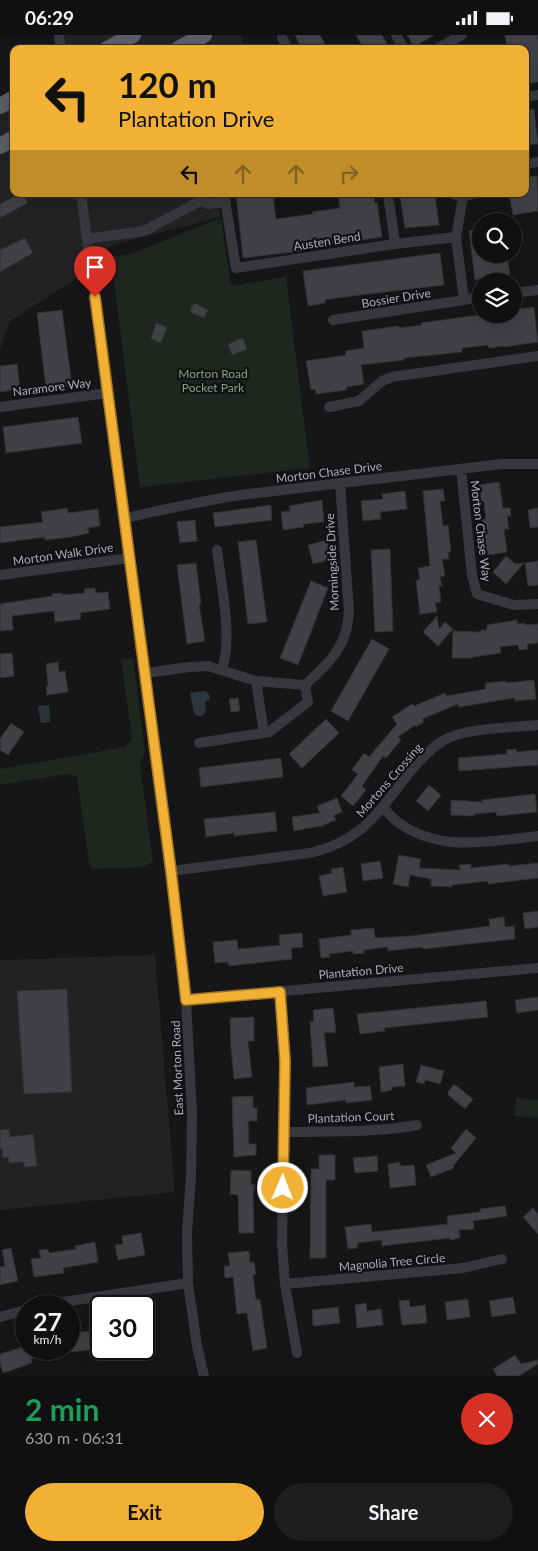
<!DOCTYPE html>
<meta charset="utf-8">
<style>
body{margin:0;font-family:Lato,sans-serif;background:#1e1e20;color:#f1f3f6;height:100vh;display:flex;flex-direction:column;font-size:19px;white-space:nowrap}
*{box-sizing:border-box;margin:0}
p{font-size:16px;color:#9c9d9f}
.icon{flex:none;width:28px;height:28px;fill:none;stroke:currentColor;stroke-width:2;stroke-linecap:round;stroke-linejoin:round}
.map{position:relative;height:1341px;overflow:hidden}
.side{display:flex;flex-direction:column;background:#101012;flex:1}
.side>*{flex:none}
.top-card{position:absolute;left:10px;top:10px;width:519px;height:152px;border-radius:10px;box-shadow:0 5px 20px #0002,0 0 0 1px #303032;background:#f2b134;color:#111;overflow:hidden}
.buttons{position:absolute;left:472px;top:178px;display:grid;gap:10px}
.buttons a{display:grid;place-items:center;width:50px;height:50px;border-radius:50%;background:#101012;box-shadow:0 5px 20px #0002,0 0 0 1px #303032;font-size:25px}
.speed{position:absolute;left:15px;top:1260px;display:flex;gap:10px;font-size:25px;font-weight:700;text-align:center}
.speed>*{display:grid;place-content:center;width:65px;height:65px;border-radius:50%;background:#101012;box-shadow:0 5px 20px #0002,0 0 0 1px #303032;line-height:1}
.speed small{font-size:12px;font-weight:400}
.speed .limit{border:2px solid #111;border-radius:8px;background:#fff;color:#111}
.pin{position:absolute;display:grid;place-items:center;width:42px;height:42px;color:#fff;margin:-51px -21px;border-radius:50% 50% 50% 0;rotate:-45deg;box-shadow:0 0 5px #0007}
.pin .icon{rotate:45deg}
.me{position:absolute;width:55px;margin:-28px;rotate:1deg;stroke-linejoin:round;filter:drop-shadow(0 0 4px #0008)}
.turn{display:flex;align-items:center;gap:18px;height:105px;padding:0 25px;font-size:22px}
.turn .icon{width:65px;height:65px;stroke-width:2.5}
.turn b{display:block;font-size:35px;line-height:42px}
.lanes{display:flex;align-items:center;height:48px;padding:0 25px;background:#0003;justify-content:center;gap:25px;direction:ltr}
.lanes .off{opacity:.35}
.round{display:grid;place-items:center;flex:none;width:52px;height:52px;border-radius:26px;background:#1e1e20}
.summary{display:flex;align-items:center;justify-content:space-between;height:85px;padding:0 25px}
h1{font-size:30px;font-weight:700;line-height:38px;color:#1e9e55}
.cta{display:flex;gap:10px;margin-top:auto;padding:10px 25px}
.cta a{flex:1;height:58px;border-radius:30px;background:#f2b134;color:#111;font-size:20px;font-weight:700;line-height:58px;text-align:center}
.cta a+a{background:#1e1e20;color:#f1f3f6}
.status{display:flex;justify-content:space-between;align-items:center;height:35px;padding:0 25px;background:#101012;direction:ltr}
.status svg{height:14px;fill:currentColor}
.map>svg:first-child{display:block}
.built{fill:#222225}
.green{fill:#1e261f}
.water{fill:#2c353c}
.building{fill:#404145;stroke:#303034}
.lines{fill:none;stroke-linecap:round;stroke-linejoin:round}
.minor{stroke:#37383d;stroke-width:10}
.trunk{stroke:#5b5e65;stroke-width:16}
.route-casing{stroke:#9d7322;stroke-width:12}
.route{stroke:#f2b134;stroke-width:9}
.labels{text-anchor:middle;dominant-baseline:central;stroke-width:4.5;stroke-linejoin:round;paint-order:stroke}
.street-label{font-size:12px;fill:#a8adb8;stroke:#111113}
.park-label{font-size:12px;fill:#7fa381;stroke:#111113}
</style>
<div class="status"><b>06:29</b><svg viewBox="0 0 49 12"><path d="M0 12V9h3v3zM5 12V6h3v6zM10 12V3h3v9zM15 12V0h3v12zM26 1h20v11H26zM47 4h2v5h-2z"/></svg></div>
<div class="map">
<svg width="538" height="1341" viewBox="0 0 538 1341">
<rect width="100%" height="100%" fill="#161618"/>
<!-- built -->
<path class="built" d="M62,0H241L244,14H64Z
M14,64V159H215L221,182L112,210L73,246L10,286L0,314V73Z
M155,920L175,1157L0,1175V925Z"/>
<!-- green -->
<path class="green" d="M221,183L231,251L286,242L310,433L140,452L111,222L131,219Z
M133,623L145,716L140,730L153,827L142,832L92,834L89,828L77,742L68,739L0,750V734L125,712L132,704L121,624Z
M516,1063L538,1065V1083L514,1081Z"/>
<!-- water -->
<path class="water" d="M205,656L207,657L210,661L209,665L205,667L206,677L202,681H197L194,678L190,658Z
M47,670L49,671L50,687L41,688L38,671Z"/>
<!-- building -->
<path class="building" d="M295,0H320L328,14H302Z
M356,0H382L390,14H364Z
M407,0H434L414,12Z
M505,0H538V47L525,49V14H507Z
M534,74L538,109L526,110L525,75Z
M537,141L538,176L513,180L509,159H527L525,142Z
M19,159H23L28,168L0,183V169Z
M236,159H273L276,184L313,179L312,177L340,173L338,159H374L375,168L377,167L382,202L309,213V215L243,223Z
M415,159H435L439,190L405,193L400,161Z
M481,194V219H507L510,239L475,245L469,196Z
M25,203L33,218L0,237V215Z
M440,218L444,250L344,262L325,265V268L308,271L303,236Z
M194,268L208,275L204,283L190,277Z
M534,272L538,307L504,312V311L489,313L488,310L462,313V317L404,323V325L361,330L364,349L347,352V355L316,359L315,354L311,355L306,326L346,320L345,316L364,313L362,296L399,291V293L422,290L421,288L479,280V279H514V275Z
M62,275L72,351L46,354L37,278Z
M156,288L167,292L161,308L151,304Z
M243,303L247,314L232,320L228,309Z
M17,329L20,354L0,357V331Z
M78,382L82,408L6,418L3,392Z
M499,447L503,473H510L511,481H507L509,494H504L507,517L487,520L482,485L486,484L484,467H481L479,450Z
M443,454L445,466H440L443,491L448,490L451,517H448L449,524H442L445,541L440,542L442,551H439L441,567L435,568L437,577L420,579L416,545H420L418,533L430,531L423,456Z
M405,456L407,474L380,477L381,484L363,486L361,466L383,464L382,459Z
M322,465L324,487L303,489L304,492L283,495L281,477L290,476L289,471Z
M271,470L272,485L215,492L213,478Z
M67,473L68,478L98,474L100,491L88,493L89,498L71,502L45,505V502L0,508V492L43,487L41,477Z
M538,473V492L530,493L528,475Z
M195,485L197,506L180,508L177,487Z
M256,505L267,587L248,589L238,507Z
M327,505L332,524L313,529L308,510Z
M390,514L393,596L375,597L371,515Z
M506,521L515,529L524,528L506,549L493,537Z
M538,526V550L528,551L525,528Z
M196,528L201,569H199L205,606L187,609L177,530Z
M311,546L328,553L298,630L280,623Z
M95,553L96,558L108,557L110,574L80,578L81,584L55,587L54,576L12,581L13,595L0,596V569L52,561V559L62,558V560L85,558L84,554Z
M437,581L439,594L445,587L453,594L438,611L423,597Z
M517,585V589L525,588V590L538,589V608L527,609L528,614L519,615L518,610L500,612L501,618L473,622V623H452L453,596L481,597V595H487V590Z
M372,604L389,614L348,686L331,676Z
M12,618L14,641L0,643V619Z
M58,627L59,637L65,636L68,657L47,660L46,652L48,651L46,629Z
M534,645L536,664L515,666V663L459,672L458,669L422,684L424,687L416,692L415,690L398,702L401,705L386,723L383,721L362,751L366,755L353,771L341,761L358,739L352,735L364,718L369,722L397,689L392,682L412,669L414,671L445,658L446,661L486,654L485,648L506,646V648Z
M238,663L240,676L231,677L229,664Z
M326,684L339,698L302,733L289,719Z
M11,688L24,697L8,720L0,715V704Z
M516,714L517,717L538,715V730L459,736L458,723L507,719L506,715Z
M281,723L283,742L201,752L199,733Z
M429,750L441,760L428,776L416,766Z
M535,759L537,777L497,781L496,777L474,779V781L451,780V765L482,767V765Z
M337,763L342,777L334,780L336,785L321,791L294,796L292,782L320,778L317,771Z
M275,777L277,796L234,801V798L206,802L204,784Z
M399,820L421,824L419,833L460,835L459,830L471,829V833L508,829L509,831L538,828V843L488,849V846L452,850V852L431,851V844L410,840L408,852L393,849Z
M380,826L383,843L363,846L361,829Z
M343,832L347,857L323,861L319,841L332,838L331,834Z
M538,876V892L525,894L523,878Z
M504,882L505,892L514,891L515,904L423,914V912L388,916L387,912L364,915V918L353,919V916L329,919L330,922L321,923L319,904L351,900V895L374,893L375,903L411,901L490,891L489,884Z
M302,898L303,912L291,913L292,924L229,931L228,927L215,928L213,907L237,905L238,914L280,910L279,900Z
M67,954L72,1057L24,1059L17,956Z
M538,962V975L517,978L515,965Z
M486,966L488,982L384,993L385,996L360,999L357,979Z
M333,973L336,997L324,998L328,1031L313,1032L310,987H314L313,975Z
M254,982V1006H248L252,1042L234,1044L231,1013L230,983Z
M403,1029L405,1051L392,1052V1055L381,1057L379,1032Z
M421,1030L444,1036L440,1049L425,1045L424,1049L416,1047Z
M354,1047V1052L370,1051L372,1065L346,1068V1065L307,1070L306,1053Z
M454,1049L473,1064L465,1074L448,1060V1057Z
M253,1061V1073H257V1086H248L249,1109H256V1120L234,1122L232,1062Z
M9,1094L10,1102L33,1099L37,1131L24,1132V1127L9,1128L8,1122L3,1123L2,1113L0,1114V1095Z
M466,1094L476,1103L453,1131L454,1133L431,1142L426,1130L456,1118L451,1113Z
M319,1120H335V1145H326V1223H310L311,1134H319Z
M377,1121L378,1136L355,1138L353,1123Z
M400,1127V1131L414,1130L416,1150L390,1153L388,1129Z
M231,1135L251,1136V1149L255,1150L253,1161L254,1198H239L238,1160L230,1159Z
M505,1171L507,1181L473,1186L474,1194L459,1195L460,1203L450,1205V1203L382,1211V1205L357,1208L358,1213L348,1214L345,1192L371,1189L372,1197L448,1189L447,1181L480,1177V1174Z
M533,1173L538,1179V1199L523,1182Z
M141,1198L145,1220L118,1225L115,1210L123,1209L122,1201Z
M95,1207L98,1227L63,1233L64,1238L34,1242L31,1224L41,1223L39,1215L48,1214L49,1218L76,1214L75,1211Z
M11,1213L18,1246L0,1250V1232L5,1231L2,1215Z
M249,1216L250,1228L254,1227L256,1239L253,1240L256,1265L260,1264L267,1313L253,1316L247,1278L237,1279L233,1242L225,1243L224,1231H230L228,1218Z
M513,1262L516,1278L492,1282L489,1266Z
M468,1264L470,1282L447,1285L445,1267Z
M409,1265L410,1272L425,1270L427,1288L402,1290L399,1266Z
M366,1268L367,1276L381,1274L383,1290L357,1293L355,1270Z
M338,1272L340,1288L313,1291L312,1275Z
M101,1294V1314L69,1317V1299Z
M26,1311V1314H61V1318L31,1324L32,1328L3,1338L0,1328V1319Z
M515,1320L521,1329L538,1325V1329L519,1341H497L493,1334Z"/>
<g class="lines">
<!-- minor -->
<path class="minor" d="M59,0L61,14
M396,0L404,14
M282,2L288,14
M436,14L462,0
M525,62L538,60
M525,129L538,127
M81,159L145,638L186,965L192,1078L191,1140L187,1198L188,1248L197,1311L204,1341
M224,159L236,233L395,209L456,202L463,162
M388,159L395,209
M452,159L463,162L472,159
M202,165L208,169L226,167
M456,202L464,265L481,262
M87,204L144,196L202,165L206,159H209
M514,258L538,255
M333,285L464,265
M0,372L108,358
M329,372L359,366L382,346L392,342L538,321
M461,434L472,540L477,559L514,570L538,569
M125,483C163,475 201,466 240,460L502,429H538
M217,515C221,549 233,603 222,634
M0,540L130,523
M145,638L190,632L208,631L256,646L305,650
M256,646L264,698
M305,650C321,635 340,619 346,596C348,590 348,583 349,576L340,448
M199,708L269,697L308,667L305,650
M383,772C388,778 393,784 399,788C441,818 490,806 538,801
M171,836L310,818C361,806 376,780 406,742C417,728 428,715 444,705C468,692 511,693 538,690
M280,957L285,1026L282,1209L285,1249L297,1318
M186,965L538,933
M285,1097C329,1096 374,1098 417,1090
M285,1249L463,1233L502,1224
M37,1271L188,1248
M0,1282L26,1275"/>
<!-- trunk -->
<path class="trunk" d="M107,14L133,0
M178,14L204,0
M0,71L14,63
M0,111L14,103"/>
</g>
<g class="lines">
<defs>
<path id="route" d="M95,262L171,836L186,965L280,957L285,1026L283,1153"/>
</defs>
<!-- route casing -->
<use href="#route" class="route-casing"/>
<!-- route -->
<use href="#route" class="route"/>
</g>
<g class="labels">
<!-- street labels -->
<g class="street-label">
<text transform="translate(327 206) rotate(-9)">Austen Bend</text>
<text transform="translate(396 263) rotate(-9)">Bossier Drive</text>
<text transform="translate(52 352) rotate(-7)">Naramore Way</text>
<text transform="translate(329 437) rotate(-7)">Morton Chase Drive</text>
<text transform="translate(481 496) rotate(83)">Morton Chase Way</text>
<text transform="translate(63 519) rotate(-8)">Morton Walk Drive</text>
<text transform="translate(332 527) rotate(-93)">Morningside Drive</text>
<text transform="translate(389 745) rotate(-49)">Mortons Crossing</text>
<text transform="translate(361 936) rotate(-5)">Plantation Drive</text>
<text transform="translate(177 1033) rotate(-92)">East Morton Road</text>
<text transform="translate(351 1082) rotate(-2)">Plantation Court</text>
<text transform="translate(392 1227) rotate(-5)">Magnolia Tree Circle</text>
</g>
<!-- park labels -->
<g class="park-label">
<text x="213" y="338">Morton Road<tspan x="213" dy="14">Pocket Park</tspan></text>
</g>
</g>
</svg>
<div class="buttons">
<a><svg class="icon" aria-label="search" viewBox="0 0 24 24"><circle cx="10" cy="10" r="6"/><path d="M15 15l6 6"/></svg></a>
<a><svg class="icon" aria-label="layers" viewBox="0 0 24 24"><path d="M12 4l9 5-9 5-9-5zM3 14l9 5 9-5"/></svg></a>
</div>
<div class="speed"><div>27<small>km/h</small></div><div class="limit">30</div></div>
<div class="pin" style="left:95px;top:262px;background:#d93025"><svg class="icon" aria-label="arrive" viewBox="0 0 24 24"><path d="M6 21V4h12l-3 4 3 4H6"/></svg></div>
<svg class="me" style="left:283px;top:1153px" viewBox="-20 -20 40 40"><circle r="17" fill="#f2b134" stroke="#fff" stroke-width="3"/><path d="M0-11L8 9 0 5-8 9z" fill="#fff"/></svg>
<div class="top-card">
<div class="turn"><svg class="icon" aria-label="left" viewBox="0 0 24 24"><path d="M17 20v-9H6M10 6l-5 5 5 5"/></svg><div><b>120 m</b>Plantation Drive</div></div>
<div class="lanes"><svg class="icon" aria-label="left" viewBox="0 0 24 24"><path d="M17 20v-9H6M10 6l-5 5 5 5"/></svg><svg class="icon off" aria-label="ahead" viewBox="0 0 24 24"><path d="M12 20V5M6 11l6-6 6 6"/></svg><svg class="icon off" aria-label="ahead" viewBox="0 0 24 24"><path d="M12 20V5M6 11l6-6 6 6"/></svg><svg class="icon off" aria-label="right" viewBox="0 0 24 24"><path d="M7 20v-9h11M14 6l5 5-5 5"/></svg></div>
</div>
</div>
<section class="side">
<div class="summary"><div><h1>2 min</h1><p>630 m · 06:31</p></div><a class="round" style="background:#d93025;color:#fff"><svg class="icon" aria-label="close" viewBox="0 0 24 24"><path d="M6 6l12 12M18 6L6 18"/></svg></a></div>
<div class="cta"><a>Exit</a><a>Share</a></div>
</section>
